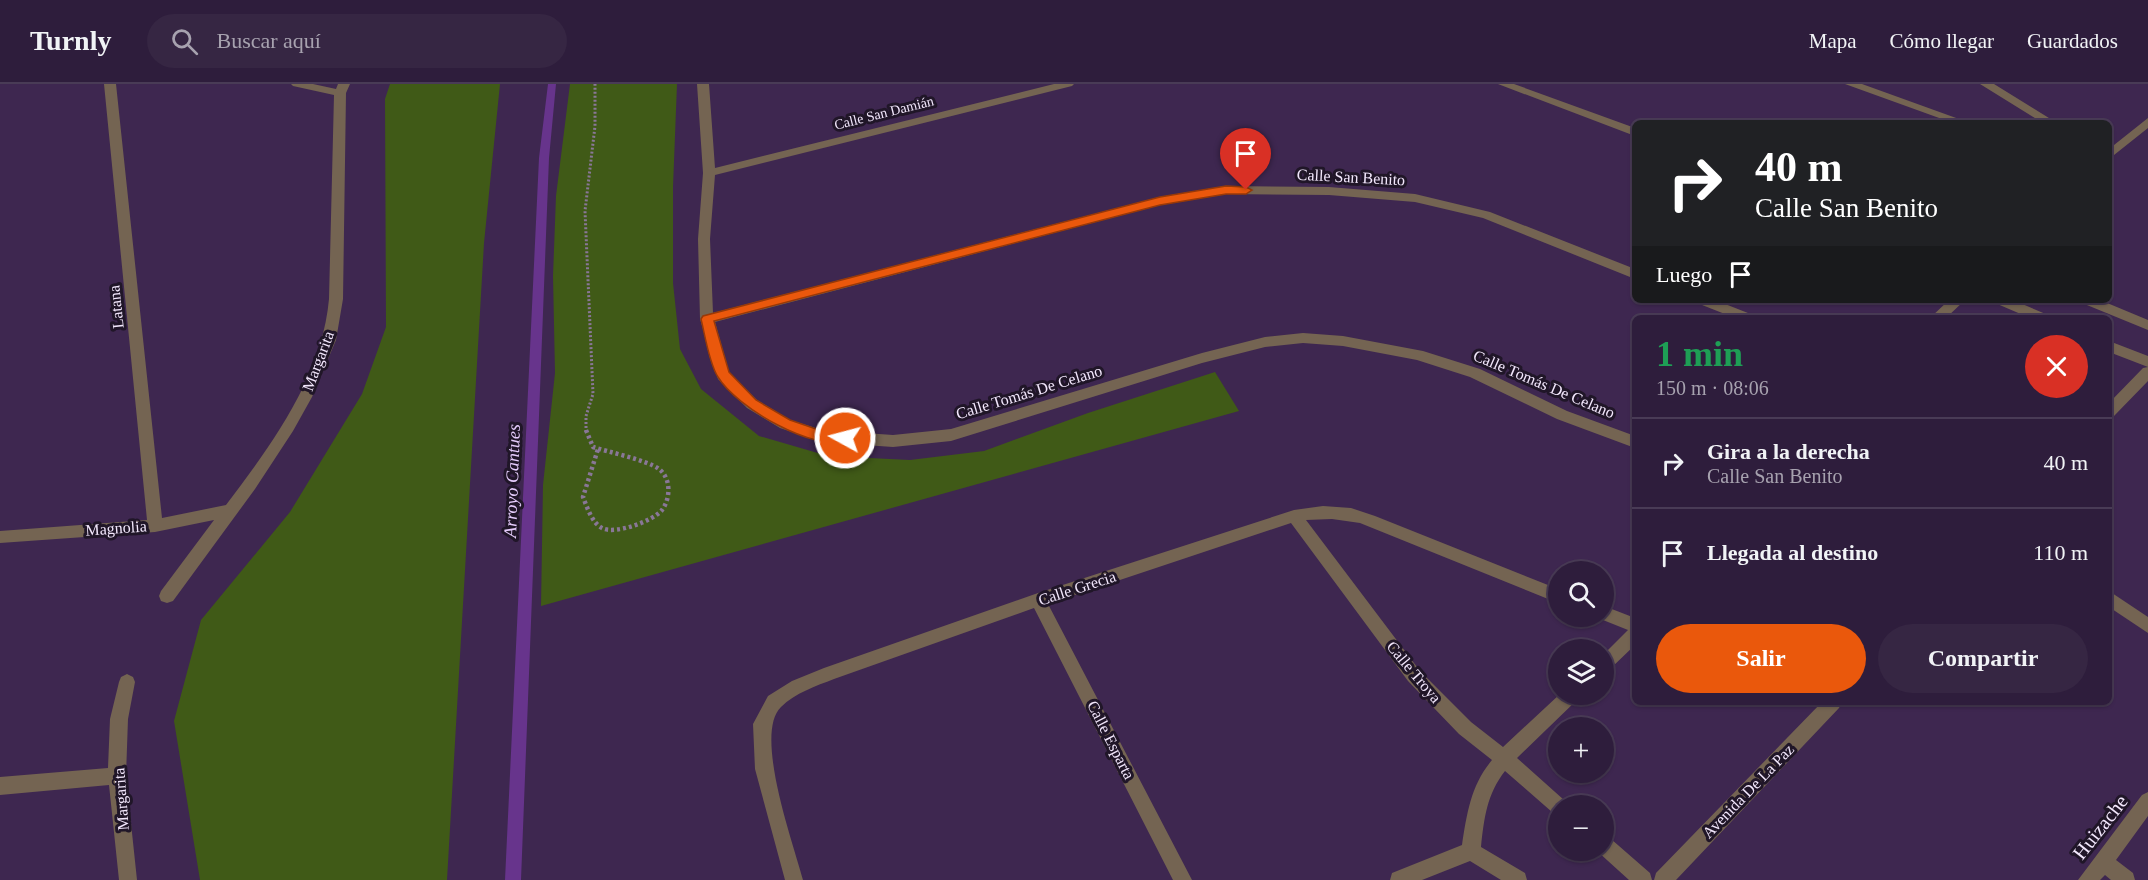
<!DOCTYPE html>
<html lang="es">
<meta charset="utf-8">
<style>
body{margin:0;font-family:"Times New Roman",serif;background:#362643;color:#f1f3f6;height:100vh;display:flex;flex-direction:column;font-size:22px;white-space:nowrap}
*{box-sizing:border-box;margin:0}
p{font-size:20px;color:#a7a2af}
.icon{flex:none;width:33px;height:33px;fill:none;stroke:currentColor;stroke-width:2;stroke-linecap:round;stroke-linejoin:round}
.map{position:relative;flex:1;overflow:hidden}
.side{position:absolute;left:1632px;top:231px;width:480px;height:390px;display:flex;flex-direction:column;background:#2e1d3c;border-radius:9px;box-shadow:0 2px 4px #0004,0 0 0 2px #493b56}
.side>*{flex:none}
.banner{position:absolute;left:1632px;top:36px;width:480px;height:183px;border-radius:9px;box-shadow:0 2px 4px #0004,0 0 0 2px #493b56;background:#202124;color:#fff;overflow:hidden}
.fabs{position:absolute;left:1548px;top:477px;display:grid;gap:12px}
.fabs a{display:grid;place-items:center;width:66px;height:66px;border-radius:50%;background:#2e1d3c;box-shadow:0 2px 4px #0004,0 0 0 2px #493b56;font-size:30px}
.pin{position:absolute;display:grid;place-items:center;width:51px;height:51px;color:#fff;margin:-62px -26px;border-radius:50% 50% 50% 0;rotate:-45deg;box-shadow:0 0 6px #0007}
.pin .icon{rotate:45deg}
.me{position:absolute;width:66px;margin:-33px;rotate:277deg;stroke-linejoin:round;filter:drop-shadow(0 0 4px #0008)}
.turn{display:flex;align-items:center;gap:21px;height:126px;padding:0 24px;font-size:27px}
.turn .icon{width:78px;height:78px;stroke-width:2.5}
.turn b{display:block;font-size:42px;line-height:51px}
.then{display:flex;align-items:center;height:57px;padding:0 24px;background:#0003;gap:12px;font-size:22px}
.round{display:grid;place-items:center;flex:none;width:63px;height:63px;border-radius:32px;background:#362643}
.overview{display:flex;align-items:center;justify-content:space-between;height:102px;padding:0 24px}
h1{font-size:36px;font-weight:700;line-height:45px;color:#1e9e55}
.primary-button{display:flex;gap:12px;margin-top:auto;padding:12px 24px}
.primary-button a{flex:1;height:69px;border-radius:36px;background:#ea580c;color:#fff;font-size:24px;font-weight:700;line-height:69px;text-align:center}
.primary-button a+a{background:#362643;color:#f1f3f6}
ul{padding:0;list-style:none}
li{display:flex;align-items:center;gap:18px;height:90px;padding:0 24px;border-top:2px solid #493b56}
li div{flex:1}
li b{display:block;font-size:22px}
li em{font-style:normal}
header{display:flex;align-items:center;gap:36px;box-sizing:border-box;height:84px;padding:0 30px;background:#2e1d3c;border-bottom:2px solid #493b56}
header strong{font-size:28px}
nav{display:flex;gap:33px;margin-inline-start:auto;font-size:21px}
.search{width:420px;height:54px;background:#362643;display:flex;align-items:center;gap:15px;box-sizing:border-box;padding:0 21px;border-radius:33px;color:#a7a2af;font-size:22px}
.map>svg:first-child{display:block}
.green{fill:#405a17}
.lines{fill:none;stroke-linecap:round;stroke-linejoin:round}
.stream{fill:#67348c;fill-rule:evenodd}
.path-far1{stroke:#897797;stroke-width:3;stroke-dasharray:2 2;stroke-linecap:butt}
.path{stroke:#897797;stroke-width:4.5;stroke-dasharray:3 3;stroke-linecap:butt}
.minor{fill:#746452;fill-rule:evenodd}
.route{fill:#ea580c;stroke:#983908;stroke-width:1.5}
.labels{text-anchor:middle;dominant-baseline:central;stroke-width:6;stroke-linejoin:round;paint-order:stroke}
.far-street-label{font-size:14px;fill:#f2e7fc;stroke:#201628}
.street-label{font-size:16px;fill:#f2e7fc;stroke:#201628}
.water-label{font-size:18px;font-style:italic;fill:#e5ccfc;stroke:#201628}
.near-street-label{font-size:20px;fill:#f2e7fc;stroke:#201628}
</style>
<header>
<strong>Turnly</strong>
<div class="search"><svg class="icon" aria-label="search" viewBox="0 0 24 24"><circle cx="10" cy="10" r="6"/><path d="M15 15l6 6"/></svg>Buscar aquí</div>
<nav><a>Mapa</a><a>Cómo llegar</a><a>Guardados</a></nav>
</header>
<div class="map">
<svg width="2148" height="796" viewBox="0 0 2148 796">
<rect width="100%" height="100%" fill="#3e2750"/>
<!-- green -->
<path class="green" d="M390,0H500L484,159L447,796H200L174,637L201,536L290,428L362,310L386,243L385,15Z
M570,0H677L673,103V199L680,265L701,305L759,352L828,372L910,376L984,367L1088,329L1215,288L1239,327L541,522L543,401L555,289L553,192L556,112Z"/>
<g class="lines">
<!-- stream -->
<path class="stream" d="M548,0H556L549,74L521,796H505L539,74Z"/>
<!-- path-far1 -->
<path class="path-far1" d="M586,348V332L593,310L585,127L595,42V0"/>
<!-- path -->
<path class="path" d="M586,346L593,363C608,368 647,376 659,385C671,394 671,414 662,426C653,437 615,451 602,444C592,439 587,423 583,413L598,365"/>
<!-- minor -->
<path class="minor" d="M104,0H116L162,434L226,421C272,360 322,293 329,215L334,11L293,2L291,0H313L336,5L338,0H350L346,9L343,215L336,256L312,313L293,347L255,405L173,517L167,519L161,517L159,512L161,507L214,436L155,448L0,459V447L147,436Z
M697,0H709L715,84L1054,0H1074L1072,2L715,91L710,155L713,229L1160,113L1226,102L1329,103L1415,110L1490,128L1635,185V195L1483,134L1415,118L1329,111L1226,110L1160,121L715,238L729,289L757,316L790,336L822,346L893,351L951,345L1202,269L1265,253L1303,249L1343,252L1423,267L1480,285L1567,327L1635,352V364L1557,335L1470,293L1417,276L1343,262L1303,259L1265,263L1202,279L951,357L893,363L822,358L780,344L747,324L718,295L700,235L698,155L703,89Z
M1498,0H1514L1635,44V52Z
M1845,0H1862L1970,39H1953Z
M1980,0H1994L2057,39H2043Z
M2148,34V44L2109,75V65Z
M1695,216H1715L1753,231L1755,234H1735L1697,219Z
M1949,216H1965L1946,234H1930Z
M1993,216H2013L2048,231L2050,234H2030L1995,219Z
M2080,216H2100L2148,236V246L2082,219Z
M2109,257L2148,272V297L2114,332L2109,333V319L2143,284L2148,283L2109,268Z
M1323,422L1351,424L1375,432L1558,505V519L1360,439L1332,435L1306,436L1420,587L1471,638L1503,663L1560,610H1580L1578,615L1517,674L1564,716L1567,722H1558V731L1552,728L1505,687C1487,710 1484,734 1481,763L1525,789L1527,796H1501L1470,777L1422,796H1390L1392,789L1462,761C1467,729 1471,701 1492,676L1459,650L1408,597L1291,439L1048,520L1192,796H1173L1034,524L834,595C816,602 795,609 781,623C753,650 794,761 803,796H785L755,685L753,640L768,612L792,597L824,584L1038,509L1294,426Z
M2109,507L2148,533V549L2109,523Z
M1604,522L1635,534V561L1610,585L1604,587V570L1628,546L1598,534L1604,532Z
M127,590L133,593L135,598L128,635L126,692L137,796H119L109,701L0,711V693L108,684L110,635L119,598L121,593Z
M1822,618H1842L1839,624L1676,796H1654L1656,789Z
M2148,708V732L2116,776L2133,789L2135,796H2111L2105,791L2100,796H2078L2142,711Z
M1604,752L1611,755L1650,789L1652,796H1629L1597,767L1604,766Z"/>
</g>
<!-- route -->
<path class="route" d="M1226,102L1246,103L1252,106L1246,110H1226L1160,121L714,237L729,288L756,316L790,336L822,347L850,350L852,354L850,357C814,369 736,323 718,293C709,279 705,251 701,235L703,232L1160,113Z"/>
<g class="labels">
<!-- far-street labels -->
<g class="far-street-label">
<text transform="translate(884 29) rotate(-14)">Calle San Damián</text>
</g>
<!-- street labels -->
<g class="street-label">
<text transform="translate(1351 93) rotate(3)">Calle San Benito</text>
<text transform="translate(116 223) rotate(-96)">Latana</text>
<text transform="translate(318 277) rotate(-69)">Margarita</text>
<text transform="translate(1544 300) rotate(23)">Calle Tomás De Celano</text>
<text transform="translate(1029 308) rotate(-17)">Calle Tomás De Celano</text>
<text transform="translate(116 444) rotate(-4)">Magnolia</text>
<text transform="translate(1077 504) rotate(-18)">Calle Grecia</text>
<text transform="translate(1414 588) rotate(50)">Calle Troya</text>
<text transform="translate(1111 656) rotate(63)">Calle Esparta</text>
<text transform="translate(1748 707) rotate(-46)">Avenida De La Paz</text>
<text transform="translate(121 715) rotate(-94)">Margarita</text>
</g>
<!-- water labels -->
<g class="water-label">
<text transform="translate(512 397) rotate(-88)">Arroyo Cantues</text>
</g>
<!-- near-street labels -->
<g class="near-street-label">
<text transform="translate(2100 743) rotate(-52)">Huizache</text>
</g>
</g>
</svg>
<div class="fabs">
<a><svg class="icon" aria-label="search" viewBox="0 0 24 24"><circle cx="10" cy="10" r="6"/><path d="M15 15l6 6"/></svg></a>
<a><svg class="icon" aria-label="layers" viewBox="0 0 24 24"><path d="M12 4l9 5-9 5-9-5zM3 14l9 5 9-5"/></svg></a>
<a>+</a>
<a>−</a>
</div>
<div class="pin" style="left:1246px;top:106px;background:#d93025"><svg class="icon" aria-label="arrive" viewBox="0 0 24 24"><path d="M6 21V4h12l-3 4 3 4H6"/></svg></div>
<svg class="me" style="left:845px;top:354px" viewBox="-20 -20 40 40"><circle r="17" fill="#ea580c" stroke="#fff" stroke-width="3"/><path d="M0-11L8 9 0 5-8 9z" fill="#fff"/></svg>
<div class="banner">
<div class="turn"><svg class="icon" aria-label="right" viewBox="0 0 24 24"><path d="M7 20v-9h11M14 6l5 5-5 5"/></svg><div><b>40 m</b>Calle San Benito</div></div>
<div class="then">Luego<svg class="icon" aria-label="arrive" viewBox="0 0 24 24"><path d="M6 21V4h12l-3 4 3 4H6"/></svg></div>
</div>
<section class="side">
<div class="overview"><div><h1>1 min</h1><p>150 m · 08:06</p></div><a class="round" style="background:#d93025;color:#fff"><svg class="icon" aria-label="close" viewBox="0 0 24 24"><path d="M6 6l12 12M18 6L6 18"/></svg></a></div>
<ul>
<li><svg class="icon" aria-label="right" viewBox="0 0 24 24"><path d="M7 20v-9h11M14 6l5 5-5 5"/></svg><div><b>Gira a la derecha</b><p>Calle San Benito</p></div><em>40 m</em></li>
<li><svg class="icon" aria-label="arrive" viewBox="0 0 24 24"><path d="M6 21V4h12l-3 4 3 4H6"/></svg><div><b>Llegada al destino</b></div><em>110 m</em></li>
</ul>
<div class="primary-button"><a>Salir</a><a>Compartir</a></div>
</section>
</div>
